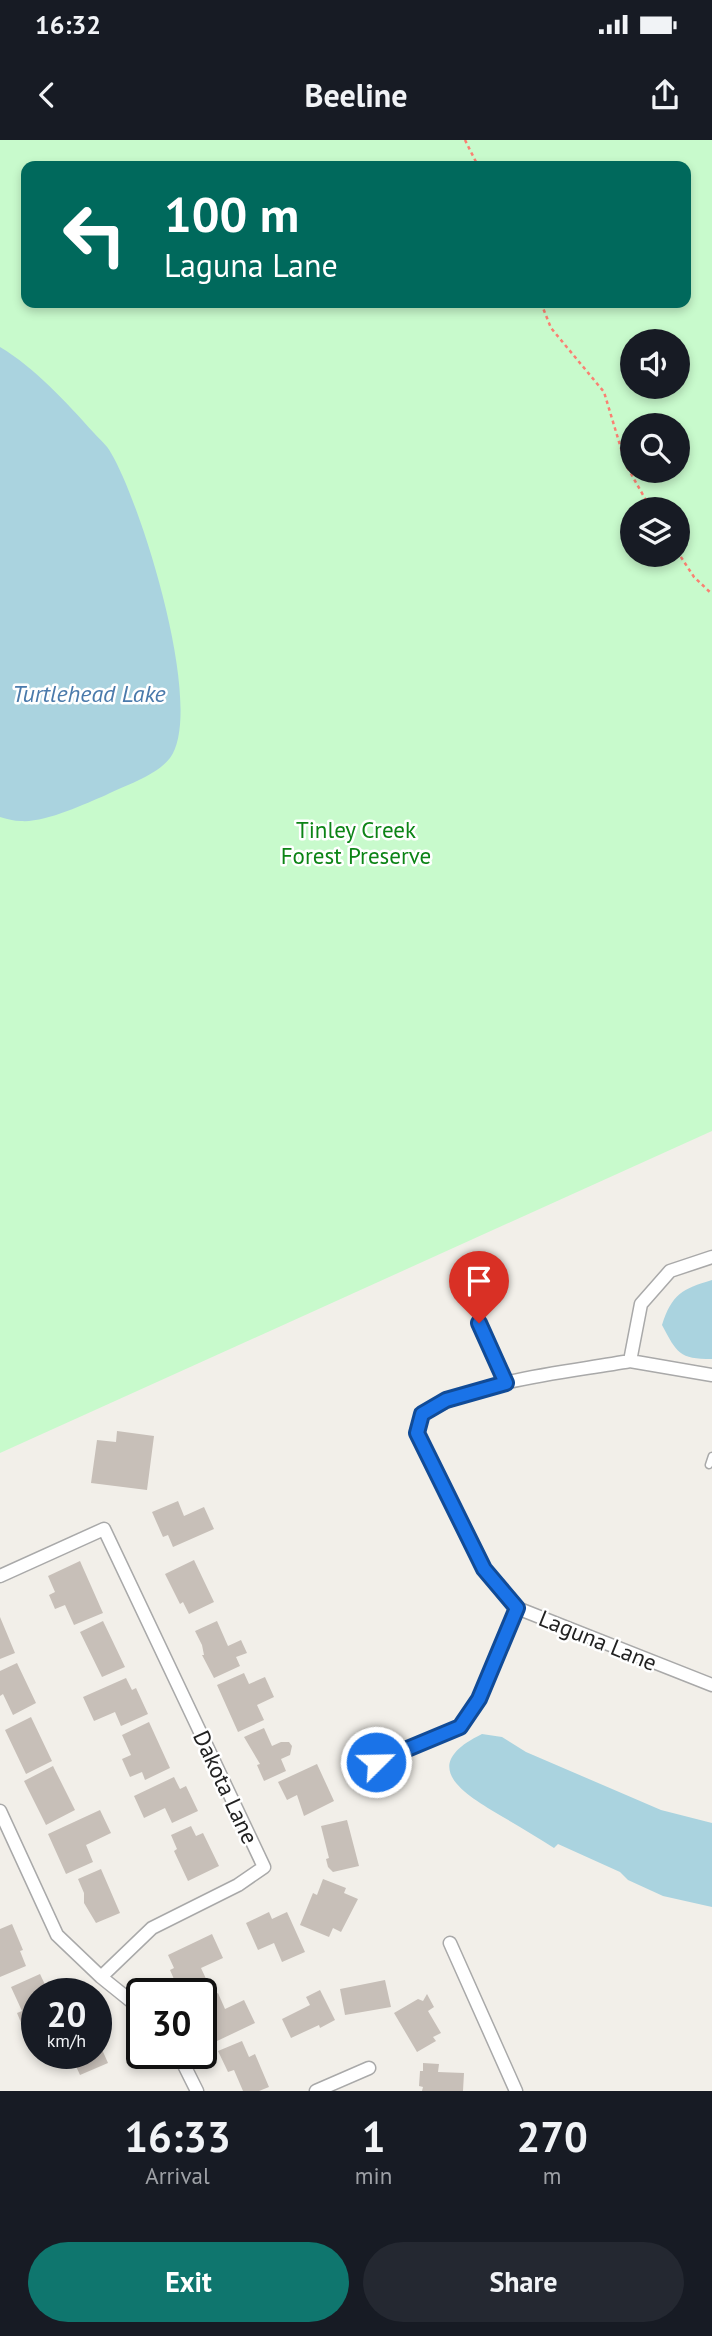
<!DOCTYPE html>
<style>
body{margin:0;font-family:"PT Sans",sans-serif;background:#242831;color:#f1f3f6;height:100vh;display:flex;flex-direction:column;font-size:26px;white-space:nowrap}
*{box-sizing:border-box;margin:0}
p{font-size:23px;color:#9ea1a6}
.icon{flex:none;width:38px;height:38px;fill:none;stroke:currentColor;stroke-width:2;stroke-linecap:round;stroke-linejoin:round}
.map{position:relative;height:1951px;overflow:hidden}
.drawer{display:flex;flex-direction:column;background:#171b24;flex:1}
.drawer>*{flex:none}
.top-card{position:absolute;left:21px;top:21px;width:670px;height:147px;border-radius:14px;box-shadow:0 4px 10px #0003;background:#00695c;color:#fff;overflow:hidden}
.fabs{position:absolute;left:620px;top:189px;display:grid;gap:14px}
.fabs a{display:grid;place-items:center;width:70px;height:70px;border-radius:50%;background:#171b24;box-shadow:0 4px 10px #0003;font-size:35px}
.speed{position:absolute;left:21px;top:1838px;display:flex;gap:14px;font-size:35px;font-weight:700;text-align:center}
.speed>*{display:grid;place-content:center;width:91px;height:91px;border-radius:50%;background:#171b24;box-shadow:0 4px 10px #0003;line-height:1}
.speed small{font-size:18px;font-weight:400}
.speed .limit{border:4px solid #111;border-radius:10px;background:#fff;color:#111}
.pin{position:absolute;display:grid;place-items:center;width:60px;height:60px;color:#fff;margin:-72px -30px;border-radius:50% 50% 50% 0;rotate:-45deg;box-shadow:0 0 7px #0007}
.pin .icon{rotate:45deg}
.me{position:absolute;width:77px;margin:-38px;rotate:67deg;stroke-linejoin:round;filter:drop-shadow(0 0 5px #0008)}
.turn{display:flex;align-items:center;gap:24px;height:147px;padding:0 28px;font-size:32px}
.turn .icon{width:91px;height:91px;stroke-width:2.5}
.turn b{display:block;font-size:49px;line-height:60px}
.eta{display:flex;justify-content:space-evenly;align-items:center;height:119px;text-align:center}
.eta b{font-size:42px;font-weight:700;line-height:49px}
.primary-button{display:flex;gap:14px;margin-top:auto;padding:14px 28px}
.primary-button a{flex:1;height:80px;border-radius:42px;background:#0f766e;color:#fff;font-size:28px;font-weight:700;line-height:80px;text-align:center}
.primary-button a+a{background:#242831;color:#f1f3f6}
.status{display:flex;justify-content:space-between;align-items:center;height:49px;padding:0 35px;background:#171b24;direction:ltr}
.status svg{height:19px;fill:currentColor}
header{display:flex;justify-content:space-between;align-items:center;height:91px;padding:0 28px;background:#171b24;font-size:32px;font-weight:700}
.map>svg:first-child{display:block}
.park{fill:#c8facc;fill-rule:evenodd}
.water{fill:#aad3df}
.building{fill:#c7bfb8}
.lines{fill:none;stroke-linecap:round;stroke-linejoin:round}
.service-casing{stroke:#a9a9a9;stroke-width:9}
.minor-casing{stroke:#a9a9a9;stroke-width:15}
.path{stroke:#fa8072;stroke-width:2.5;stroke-dasharray:3.5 3.5;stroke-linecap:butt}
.service{stroke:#fff;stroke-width:6}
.minor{stroke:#fff;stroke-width:12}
.route-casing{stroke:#114b97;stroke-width:18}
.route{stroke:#1a73e8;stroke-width:12}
.labels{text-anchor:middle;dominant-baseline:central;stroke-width:5;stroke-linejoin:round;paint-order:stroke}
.park-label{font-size:23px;fill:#0c8416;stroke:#fff}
.street-label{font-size:23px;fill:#222;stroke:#fff}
.water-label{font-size:24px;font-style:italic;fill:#4a7aab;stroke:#fff}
</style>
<div class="status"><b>16:32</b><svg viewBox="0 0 49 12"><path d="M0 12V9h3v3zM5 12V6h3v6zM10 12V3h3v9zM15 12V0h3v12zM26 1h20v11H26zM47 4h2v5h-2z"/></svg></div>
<header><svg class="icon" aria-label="back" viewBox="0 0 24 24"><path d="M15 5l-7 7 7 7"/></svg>Beeline<svg class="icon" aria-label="share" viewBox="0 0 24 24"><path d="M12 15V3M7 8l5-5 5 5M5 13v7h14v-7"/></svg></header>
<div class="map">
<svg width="712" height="1951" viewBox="0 0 712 1951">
<rect width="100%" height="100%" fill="#f2efe9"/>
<!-- park -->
<path class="park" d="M0,0H712V991L0,1313ZM26,26H686V163H26ZM632,201H677V247H632ZM632,285H677V331H632ZM632,369H677V415H632Z"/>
<!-- water -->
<path class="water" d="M0,207C35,228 66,262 94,293C99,299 107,305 111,313C141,363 206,569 170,618C156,636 126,645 106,655C85,664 44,683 21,681C14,681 7,679 0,677Z
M712,1140V1219C679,1219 677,1213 662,1185C672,1154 682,1149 712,1140Z
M482,1594L502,1597L526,1612L661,1670L712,1683V1767L663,1756L628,1740L620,1732L558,1704L554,1708C537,1697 520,1687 503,1677C464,1654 416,1626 482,1594Z"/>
<!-- building -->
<path class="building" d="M117,1291L154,1296L147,1350L91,1343L97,1300L116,1302Z
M178,1361L184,1376L204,1367L214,1389L173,1407L168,1395L163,1397L152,1372Z
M194,1420L214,1462L189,1474L183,1462L180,1464L165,1434Z
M80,1421L103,1473L74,1485L65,1465L55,1469L49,1455L55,1452L48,1436Z
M0,1477L15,1513L0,1519Z
M103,1481L125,1527L102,1537L80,1492Z
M217,1481L228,1506L241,1500L247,1513L236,1517L240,1526L214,1538L202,1515H204L202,1505L195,1491Z
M17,1523L36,1563L13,1575L3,1554L0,1556V1531Z
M244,1533L249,1544L265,1537L274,1557L257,1565L264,1580L238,1592L217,1545Z
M126,1538L132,1550L136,1548L148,1574L121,1586L115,1572L94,1581L83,1557Z
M31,1577L52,1621L26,1634L5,1590Z
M149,1582L170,1628L145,1640L142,1632L130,1637L122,1619L131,1615L122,1595Z
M264,1588L272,1606L281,1602H289L292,1606L290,1615L281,1619L286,1631L264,1641L257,1625L260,1624L244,1597Z
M317,1624L334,1661L304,1676L297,1655L287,1660L278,1642Z
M53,1626L75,1670L46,1685L24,1641Z
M174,1637L180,1649L186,1646L198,1671L172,1683L165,1668L144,1678L134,1656Z
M100,1670L111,1693L86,1705L93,1722L66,1734L48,1694Z
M347,1680L359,1726L333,1732L328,1727L326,1719L329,1718L321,1686Z
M191,1686L196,1696L203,1693L219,1726L188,1741L174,1711L177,1709L171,1695Z
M101,1729L120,1773L96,1783L84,1763V1753L78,1739Z
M323,1739L346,1748L344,1753L358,1759L341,1792L333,1788L329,1797L300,1785L313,1753L317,1755Z
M269,1772L272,1779L287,1772L305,1812L282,1822L274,1803L258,1810L246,1783Z
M12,1784L23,1810L20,1811L26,1826L0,1837V1789Z
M212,1794L223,1818L201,1828L208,1843L180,1853L170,1830L174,1828L168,1815Z
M40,1834L49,1853H37V1890L32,1880L22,1885L17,1873L22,1871L11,1847Z
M385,1840L391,1867L345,1875L340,1849Z
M320,1850L335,1880L320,1888L319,1885L291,1898L282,1879L310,1865L306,1857Z
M218,1853L225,1869L244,1860L255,1883L215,1902L209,1890L204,1892L201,1887V1861Z
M427,1854L434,1867L428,1871L441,1893L433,1897L436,1901L417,1912L394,1873L418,1859L423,1861Z
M96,1896L108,1923L80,1935L70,1913H96Z
M242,1901L249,1917L255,1914L269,1947L259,1951H243L234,1930L228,1932L218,1911Z
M423,1923L439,1924L438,1932L464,1933L463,1951H422L423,1947L419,1946L420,1931H423Z"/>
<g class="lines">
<defs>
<path id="service" d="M709,1325L712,1316"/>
<path id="minor" d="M712,1117L670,1131L641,1164L630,1221C563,1233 481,1239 422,1274L417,1293L484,1429L517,1468L712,1545
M479,1183L506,1243
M630,1221L712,1235
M0,1436L104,1389L264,1727L238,1745L152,1788L101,1837
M355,1631L460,1587L479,1559L517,1468
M0,1671L57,1795L101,1837L142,1870
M450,1803L516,1951
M178,1913L197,1951
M316,1951L369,1928"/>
</defs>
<!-- service casing -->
<use href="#service" class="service-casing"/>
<!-- minor casing -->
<use href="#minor" class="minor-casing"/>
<!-- path -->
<path class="path" d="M465,0L478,26
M541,163L551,188L604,252L626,325L651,369
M677,411L694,437L712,454"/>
<!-- service -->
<use href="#service" class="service"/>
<!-- minor -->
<use href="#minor" class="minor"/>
</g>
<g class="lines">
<defs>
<path id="route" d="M376,1622L460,1587L479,1559L517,1468L484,1429L417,1293L422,1274L446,1260L506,1243L479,1183"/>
</defs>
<!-- route casing -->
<use href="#route" class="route-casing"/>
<!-- route -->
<use href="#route" class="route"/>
</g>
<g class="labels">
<!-- park labels -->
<g class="park-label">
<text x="356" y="689">Tinley Creek<tspan x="356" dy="26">Forest Preserve</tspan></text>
</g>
<!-- street labels -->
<g class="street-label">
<text transform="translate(598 1500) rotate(22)">Laguna Lane</text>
<text transform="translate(226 1647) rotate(65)">Dakota Lane</text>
</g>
<!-- water labels -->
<g class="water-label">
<text x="89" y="553">Turtlehead Lake</text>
</g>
</g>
</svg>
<div class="fabs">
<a><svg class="icon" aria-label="sound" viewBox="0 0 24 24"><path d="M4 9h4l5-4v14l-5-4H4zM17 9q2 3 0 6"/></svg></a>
<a><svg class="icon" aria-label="search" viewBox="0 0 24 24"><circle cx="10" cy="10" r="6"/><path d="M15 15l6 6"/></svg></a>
<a><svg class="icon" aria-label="layers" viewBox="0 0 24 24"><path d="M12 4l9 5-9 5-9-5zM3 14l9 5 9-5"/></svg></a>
</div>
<div class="speed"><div>20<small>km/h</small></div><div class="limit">30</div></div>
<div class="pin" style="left:479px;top:1183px;background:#d93025"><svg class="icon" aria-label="arrive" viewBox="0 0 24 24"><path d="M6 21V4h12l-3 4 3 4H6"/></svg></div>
<svg class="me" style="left:376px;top:1622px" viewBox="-20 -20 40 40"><circle r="17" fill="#1a73e8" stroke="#fff" stroke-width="3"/><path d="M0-11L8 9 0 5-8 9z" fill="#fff"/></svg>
<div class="top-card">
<div class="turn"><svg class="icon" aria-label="left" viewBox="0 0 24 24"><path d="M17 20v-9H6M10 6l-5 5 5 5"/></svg><div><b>100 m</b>Laguna Lane</div></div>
</div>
</div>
<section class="drawer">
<div class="eta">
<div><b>16:33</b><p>Arrival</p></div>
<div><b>1</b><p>min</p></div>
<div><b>270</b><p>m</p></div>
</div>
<div class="primary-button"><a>Exit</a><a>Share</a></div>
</section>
